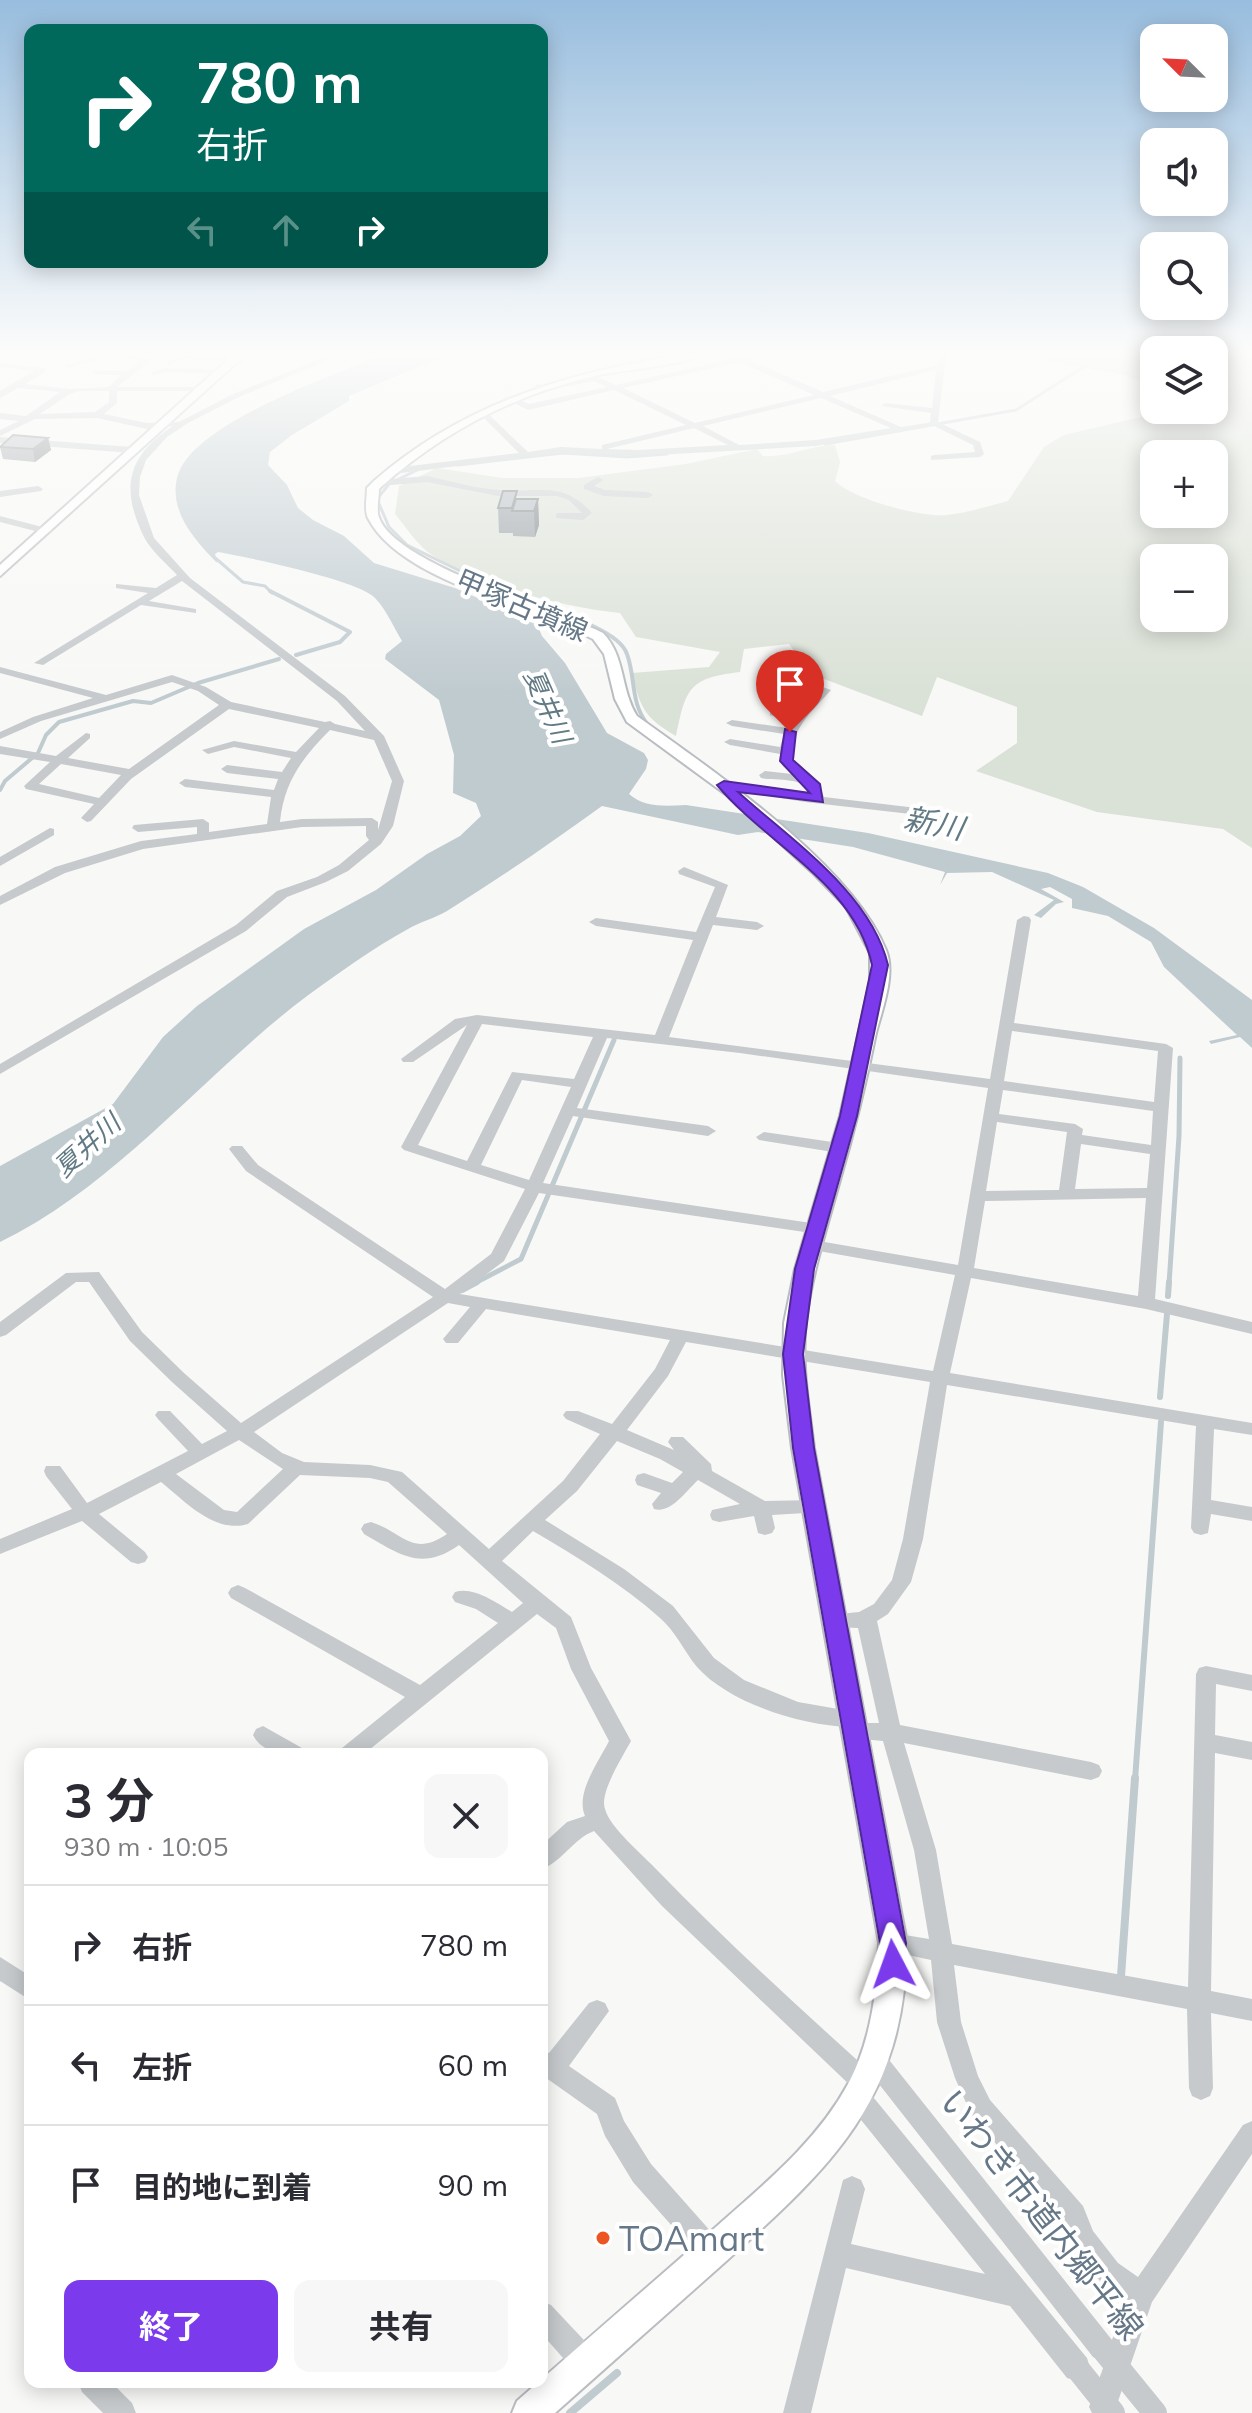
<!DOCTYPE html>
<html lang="ja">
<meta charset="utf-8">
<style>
body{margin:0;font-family:Mulish,"Noto Sans JP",sans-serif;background:#f7f7f7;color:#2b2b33;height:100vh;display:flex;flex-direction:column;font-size:30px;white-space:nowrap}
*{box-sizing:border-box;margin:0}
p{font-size:26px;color:#7c7c81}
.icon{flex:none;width:44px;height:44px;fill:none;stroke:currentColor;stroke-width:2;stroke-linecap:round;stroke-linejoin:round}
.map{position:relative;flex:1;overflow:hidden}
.side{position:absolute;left:24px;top:1748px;width:524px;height:640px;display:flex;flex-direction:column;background:#fff;border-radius:16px;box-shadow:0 4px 20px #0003}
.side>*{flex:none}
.banner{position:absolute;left:24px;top:24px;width:524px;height:244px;border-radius:16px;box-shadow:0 4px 20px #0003;background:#00695c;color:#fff;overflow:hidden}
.needle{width:52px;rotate:294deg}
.tools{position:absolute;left:1140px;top:24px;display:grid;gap:16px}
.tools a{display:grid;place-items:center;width:88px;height:88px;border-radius:16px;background:#fff;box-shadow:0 4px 20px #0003;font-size:40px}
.pin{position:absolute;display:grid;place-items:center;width:68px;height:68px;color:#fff;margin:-82px -34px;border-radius:50% 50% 50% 0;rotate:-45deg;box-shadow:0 0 8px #0007}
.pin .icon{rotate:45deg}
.me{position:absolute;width:88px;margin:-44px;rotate:356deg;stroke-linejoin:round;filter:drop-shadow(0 0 6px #0008)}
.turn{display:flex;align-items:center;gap:28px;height:168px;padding:0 40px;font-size:36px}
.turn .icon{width:104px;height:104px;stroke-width:2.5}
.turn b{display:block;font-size:56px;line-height:68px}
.lanes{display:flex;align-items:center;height:76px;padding:0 40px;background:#0003;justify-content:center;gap:40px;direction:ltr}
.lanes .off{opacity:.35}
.round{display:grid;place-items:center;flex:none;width:84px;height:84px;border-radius:16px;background:#f7f7f7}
.headline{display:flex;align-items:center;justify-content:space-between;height:136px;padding:0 40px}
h1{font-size:48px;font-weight:700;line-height:60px}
.button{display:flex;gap:16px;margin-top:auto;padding:16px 40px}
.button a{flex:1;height:92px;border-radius:16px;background:#7c3aed;color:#fff;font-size:32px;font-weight:700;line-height:92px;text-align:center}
.button a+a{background:#f7f7f7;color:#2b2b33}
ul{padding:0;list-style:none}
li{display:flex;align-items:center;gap:24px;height:120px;padding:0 40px;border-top:2px solid #e1e1e2}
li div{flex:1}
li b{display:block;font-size:30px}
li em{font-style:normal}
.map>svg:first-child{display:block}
.green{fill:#dae1d6;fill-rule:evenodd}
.water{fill:#c0cbd0}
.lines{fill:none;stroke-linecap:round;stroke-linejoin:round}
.stream-far4{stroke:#c0cbd0;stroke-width:3}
.stream-far3{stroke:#c0cbd0;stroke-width:4}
.stream-far2{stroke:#c0cbd0;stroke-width:5}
.stream-far1{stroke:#c0cbd0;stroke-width:6}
.stream{stroke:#c0cbd0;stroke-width:8}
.major-casing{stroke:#b9bdc1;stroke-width:4}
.highway-casing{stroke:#babec1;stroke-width:4}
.minor{fill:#c6cacd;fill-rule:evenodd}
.major{fill:#fff;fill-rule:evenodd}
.highway{fill:#fff;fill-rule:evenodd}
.minor-bridge{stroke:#c6cacd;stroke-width:24}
.wall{fill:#969da3}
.shaded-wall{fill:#7a8084}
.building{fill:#afb7bd;stroke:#7a8084;stroke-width:2}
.route{fill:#7c3aed;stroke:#51269a;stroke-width:2}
.poi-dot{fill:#ec5622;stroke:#fff;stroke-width:3}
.labels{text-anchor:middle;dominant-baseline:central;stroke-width:8;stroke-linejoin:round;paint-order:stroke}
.far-water-label{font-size:26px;font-style:italic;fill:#627a83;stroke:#fff}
.street-label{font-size:28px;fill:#667888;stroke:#fff}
.water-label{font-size:30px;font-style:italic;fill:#627a83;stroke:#fff}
.near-street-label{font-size:34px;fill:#667888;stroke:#fff}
.near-poi-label{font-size:34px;fill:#667888;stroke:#fff;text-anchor:start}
</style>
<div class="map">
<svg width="1252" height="2413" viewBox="0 0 1252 2413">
<rect width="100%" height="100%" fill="#f8f8f6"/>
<!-- green -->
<path class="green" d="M1047,355H1154V387L1125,375L1051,362L1044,358Z
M1214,355H1252V848L1223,829L1097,812L976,771L1017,743V707L937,677L922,716L811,674L789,644L744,649L740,672C689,678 686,688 676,736C645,718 640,708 632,673L709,667L720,652L636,637L620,613C565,608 478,585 432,555C417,545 406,527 395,514L399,486L437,468L502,478H579L686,464L757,449L763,456C789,458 810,445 835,445L840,462L835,481C852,499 922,518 947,515C967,513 988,506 1008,501L1044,447L1064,435L1141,417L1154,408L1214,410ZM1154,454H1214V514H1154ZM1154,558H1214V618H1154Z"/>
<!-- water -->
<path class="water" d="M382,355H446L349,396V401L292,435L270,452L268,465L287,485L298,508L313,520L344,536L374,563L455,588L537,624L542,636L565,663L607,733L644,753L648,760L646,769L629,794C645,808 665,806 686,805L868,833L1048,873L1083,887L1154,928L1252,1000V1048L1240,1037L1211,1044L1209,1041L1237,1035L1164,967L1151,942L1108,916L1072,908V899L1050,887L1041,889L1064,902L1056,904L1041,918L1034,915L1054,900L992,872L947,873L940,885L945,872L853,847L758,832L738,835L602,806C551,843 500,878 447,911C435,918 420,922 408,929C373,948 339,973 307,996C202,1075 120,1183 0,1242V1166L113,1104L163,1037L197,1006L304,929L376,890L427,854L460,836L481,816L476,803L453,793L454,755L439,700L385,659L386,654L402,641C394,628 386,609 375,598C359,580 246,557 218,552L215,554L217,563C196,541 169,513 177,478C189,424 333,376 382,355Z"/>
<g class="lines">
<!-- stream-far4 -->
<path class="stream-far4" d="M825,444L1016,410L1102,355
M458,465L563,453L627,457L667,454
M417,470L389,484L377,499L389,527L407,545L505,593
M213,556L243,582L265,586L272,593"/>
<!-- stream-far3 -->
<path class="stream-far3" d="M270,591L350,632L340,642L296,655
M501,591C530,606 617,624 627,654C636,679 630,703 648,725
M0,790L5,781L38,753L46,735L59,722L133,701L151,703L198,683L279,659"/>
<!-- stream-far2 -->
<path class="stream-far2" d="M473,1284L521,1259L614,1040
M1169,1284L1179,1136L1180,1058"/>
<!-- stream-far1 -->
<path class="stream-far1" d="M462,1290L477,1282
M1168,1296L1169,1282
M1160,1397L1167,1314
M1135,1780L1161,1422"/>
<!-- stream -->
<path class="stream" d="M1121,1976L1135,1778
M570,2413L617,2373"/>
<defs>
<path id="major" d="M679,355H701C684,365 623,370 599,375C518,393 444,431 382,486L379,489C379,496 377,506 378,514C388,563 558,610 603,633C626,657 620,689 637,716C713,771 851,864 886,950C896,974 882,1010 876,1033C866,1083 854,1132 840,1180C827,1227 812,1273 806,1321C801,1364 809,1406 814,1448L907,1943C905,2100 833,2165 724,2263C668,2313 611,2363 555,2413H512L517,2401C578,2347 644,2290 708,2234C758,2189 815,2145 848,2084C871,2041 877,1991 879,1943L792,1448L783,1375L784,1323L795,1269L840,1116L870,982V953L846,907L814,874L728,796L627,722L615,699L604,654L593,639C532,607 400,581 368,518C364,510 367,497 367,488L374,481C462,404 566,373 679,355Z"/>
<path id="highway" d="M233,355H245L0,576V565Z"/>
</defs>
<!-- major casing -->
<use href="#major" class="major-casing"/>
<!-- highway casing -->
<use href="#highway" class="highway-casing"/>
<!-- minor -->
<path class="minor" d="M101,355H113L69,368L65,366Z
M116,355H131L151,360L117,387H199L203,389L199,391H117V403L104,414L147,423L179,422L233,394L330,355H340L239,397L188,423L167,437L146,460L140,477L139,495L154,538L190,578L345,696L384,736L404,781L393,826L381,844L348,871L326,882L287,897L246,931L0,1074V1064L236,925L277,891L317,877L339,865L369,840L366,836V826L302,827L143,849L65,873L0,905V896L55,867L141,841L197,834V827L138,832L132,828L134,825L203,819L209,823V832L267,824L271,797L185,787L179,783L185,779L274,790L278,779L227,773L221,769L227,765L282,772L291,758L234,747L208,754L202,750L234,741L296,752L319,728L229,709L131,779L91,821L87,822L81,818L94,804L26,789L24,786L50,762L0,754V746L56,756L86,733L90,734V738L68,758L129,769L219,705L198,691L172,682L41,721L0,739V732L33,717L93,698L0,673V667L106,695L172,675L206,687L231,702L325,722L330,721L335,724L365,731L337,701L182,581L149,601L196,609V613L141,605L43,665L34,663L148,593L116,588V584L156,588L177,575C167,564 151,551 144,537C120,488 127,456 173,426L147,429L97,418L35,419L0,436V430L19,421L0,419V413L26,416L60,392L18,388L0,398V391L34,371L0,367V363L45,368V372L25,384L71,389L109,387L121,375L95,374L92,370L127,371L140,361ZM79,391H109V402L95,412L40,414L68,395ZM330,730L374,740L392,781L378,830V822L372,818L302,819L280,822C284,782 302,758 330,730ZM61,764L121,775L99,798L39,784Z
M182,355L233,357L237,359L233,361L183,359L169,365L165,363Z
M750,355H763L749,360L823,392L937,365L938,355H946L938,422L980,442L984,454L980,457L931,460V456L934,455L975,452L973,445L934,426L816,446L638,456L561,453L393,474L388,471L393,468L519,453L480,414V410L483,409L528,452L561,447L602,449V445L686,425L614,390L528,410L504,398L511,396L529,404L607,387L594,381L548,390L534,388L537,384L548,386L595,376L616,385ZM740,362L814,395L695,423L623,388ZM936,370L932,408L885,403L881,406L931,413L930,422L927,423L901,427L830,396ZM821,398L891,428L816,440L739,445L703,426ZM694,428L728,445L638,450L607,449Z
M165,368L217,370L221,372L217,374L165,372L154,375L150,373Z
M0,437L132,447L136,450L132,453L0,443Z
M427,476C451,481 476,489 500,490C539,493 563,480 592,513L583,520L556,518V514L559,513H582L569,500L557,496H498L427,482L379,486L374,483L379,480Z
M598,477L603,480L594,486L605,490L648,492L653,495L648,498L604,496L584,489V485Z
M38,486L43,489L41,491L0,497V491Z
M0,516L50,529L52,531L47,534L0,522Z
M778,674H786L831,690C811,713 786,732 795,765L819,784L824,797L942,811L948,815L946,818L805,802L720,788V782L724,781L811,795C806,776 777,781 761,778L759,775L765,771L792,774L783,766L780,754L730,745L724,742L730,739L780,747L784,734L732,726L726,723L732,720L787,728L791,721L770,715V711L796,715L818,691L778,678Z
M50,828L54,829V835L0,866V857Z
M684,867L728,885L716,917L757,922L764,926L757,930L713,925L669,1037L990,1079L1017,920L1024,916L1029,917L1031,920L1014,1023L1166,1044L1173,1048L1155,1299L1252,1322V1334L1146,1309L971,1278L950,1373L1252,1423V1435L1214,1429L1211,1500L1252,1507V1521L1211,1514L1208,1533L1201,1535L1194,1533L1191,1528L1196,1426L947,1385L923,1539L911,1582L888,1614L877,1621L900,1725L1091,1762L1099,1765L1102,1771L1099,1777L1091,1780L904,1743L936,1850L952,1944L1188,1987L1196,1674L1199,1668L1206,1666L1252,1675V1691L1216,1684L1215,1735L1252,1742V1760L1215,1753L1211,1991L1252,1999V2021L1211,2013L1213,2088L1210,2096L1201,2100L1192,2096L1189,2088L1187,2009L954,1965L961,2022L978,2076L990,2100L1083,2206L1093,2231L1118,2263L1138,2277L1243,2125L1252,2121V2154L1152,2302L1114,2413H1092L1089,2407L1106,2360L1102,2361L1093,2357L875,2079L873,2090L869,2092L1087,2358L1090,2368L1087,2378L1077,2381L1067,2378L1010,2306L846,2268L811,2413H783L843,2180L852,2176L861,2180L865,2189L851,2244L985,2274L849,2105L846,2097L853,2088L662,1906L594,1831C573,1839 563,1861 542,1869V1845L567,1822L585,1816C575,1793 599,1761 609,1741L571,1669L556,1628L537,1614L364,1754H338L342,1748L405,1697L231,1598L228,1593L231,1588L238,1585L245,1588L420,1685L498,1623L476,1609L455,1602L452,1597L455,1592C473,1586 497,1603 512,1612L523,1603L459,1545C421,1572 399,1554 364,1534L361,1529L364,1524L371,1522C403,1532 412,1558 447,1534L388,1482L370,1478L300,1475L248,1524C214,1534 185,1501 161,1482L99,1514L145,1552L148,1557L145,1562L138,1564L131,1562L82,1521L0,1554V1539L72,1509L46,1476L44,1471L46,1466H60L87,1503L188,1451L158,1419L155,1415L158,1411H170L202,1444L227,1431L172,1382L130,1341L89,1282H76L6,1335L0,1337V1322L66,1273L99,1272L142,1332L184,1373L241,1423L433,1297L246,1171L229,1149L232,1146H242L258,1165L445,1289L491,1254L525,1189L404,1150L401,1147L467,1025L413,1062H403L401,1059L455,1019L477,1015L655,1035L693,940L596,926L589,922L596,918L696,932L715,887L679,874L678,871ZM482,1024L593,1037L574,1079L512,1072L467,1161L418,1145ZM1012,1031L1158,1051L1154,1102L1004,1081ZM607,1038L740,1053L988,1088L958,1265L813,1240L805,1245L813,1250L955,1275L933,1371L460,1294L504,1261L539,1193L818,1234L826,1229L818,1224L543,1183L573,1116L708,1136L716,1131L708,1126L577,1108ZM522,1080L571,1087L529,1180L481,1165ZM1003,1090L1153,1111L1151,1145L1082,1135L1083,1129L1075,1124L999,1114ZM997,1122L1067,1132L1059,1190L986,1191ZM1081,1144L1150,1154L1147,1188L1075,1189ZM1146,1198L1138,1296L974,1268L985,1201ZM448,1303L470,1307L443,1339L446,1343H458L486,1309L670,1340L655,1369L612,1424L578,1411H566L563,1415L566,1419L600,1434L563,1481L489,1549L402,1472L370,1465L304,1462L282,1453L254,1432ZM686,1342L930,1382L903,1539L892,1580L874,1604L859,1612L829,1615L826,1621L829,1627L858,1628L879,1723H862L864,1719L861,1713L798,1702L744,1680L714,1658L673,1606L624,1569L545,1520L577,1491L617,1441L660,1459L683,1472L672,1483L644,1473L637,1475L635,1480L637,1485L661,1493L652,1504L654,1509C671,1514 686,1491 698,1480L740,1504L712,1510L710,1515L712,1520L719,1522L754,1516L758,1533L765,1535L772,1533L775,1528L772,1515L822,1512L824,1507L822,1502L815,1500L765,1501L712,1471L711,1464L683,1437H671L668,1442L674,1450L627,1430L668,1376ZM239,1440L283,1469L237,1512L224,1510L176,1474ZM533,1531C577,1557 622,1584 660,1618C676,1632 684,1651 697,1667C729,1703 802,1726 849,1727L847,1732L850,1738L883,1741L914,1850L929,1939L893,1933L885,1936L882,1943L885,1950L931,1960L937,2022L955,2078L972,2116L1065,2224L1075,2249L1100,2281L1126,2300L1112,2340L882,2051L874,2048L866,2051L862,2059L867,2069C795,2004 724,1939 657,1870C643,1855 610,1828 605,1809C599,1793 623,1756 631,1741L591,1668L571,1617L502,1561Z
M764,1132L839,1143L847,1148L839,1153L759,1140L756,1137Z
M263,1726L302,1748L306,1754C286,1754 263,1755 253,1735L256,1729Z
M0,1957L30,1976V2000L0,1981Z
M597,2000L605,2003L609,2011L569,2066L615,2098L624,2121L651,2164L721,2243L725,2252L721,2261L712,2265L703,2261L633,2182L605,2136L597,2114L542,2075V2050L549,2053L589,2003Z
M542,2301L551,2305L597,2354L600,2364L597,2374L587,2377L577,2374L542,2334Z
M78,2382H111L132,2403L136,2413H103L82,2392Z"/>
<!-- major -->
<use href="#major" class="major"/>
<!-- highway -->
<use href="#highway" class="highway"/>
<!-- minor-bridge -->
<path class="minor-bridge" d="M1102,2348L1155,2413
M1077,2368L1113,2413"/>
</g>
<!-- wall -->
<path class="wall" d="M48,438L51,450L35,462L3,459L0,447Z
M517,499H538L539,525L535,537L513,536V533H499L498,508Z"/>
<!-- shaded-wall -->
<path class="shaded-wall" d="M48,438L51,450L35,462L33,449Z
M538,499L539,525L535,537L534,511Z"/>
<!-- building -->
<path class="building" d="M13,435L48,438L33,449L0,447Z
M503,491H517L512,508H498Z
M516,499H538L534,511H512Z"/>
<!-- sky -->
<linearGradient id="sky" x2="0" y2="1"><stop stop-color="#98bdde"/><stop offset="0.51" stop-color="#fcfcfb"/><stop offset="1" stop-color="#fcfcfb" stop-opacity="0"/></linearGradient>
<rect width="1252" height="693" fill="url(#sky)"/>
<!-- route -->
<path class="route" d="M785,729L796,732L793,760L820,784L823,802L738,792C791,840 871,893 888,965L857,1116L814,1269L803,1354L814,1448L906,1943L903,1972L893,1976L884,1972L880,1943L793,1448L783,1354L795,1269L840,1116L872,965C855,884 767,845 717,785L724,781L810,793L780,761Z"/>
<!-- markers -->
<circle class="poi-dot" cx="603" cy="2238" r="8"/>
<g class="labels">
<!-- far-water labels -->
<g class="far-water-label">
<text transform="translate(548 706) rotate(66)">夏井川</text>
<text transform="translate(87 1145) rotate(-42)">夏井川</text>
</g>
<!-- street labels -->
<g class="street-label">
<text transform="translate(522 605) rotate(23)">甲塚古墳線</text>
</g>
<!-- water labels -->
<g class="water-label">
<text transform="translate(934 823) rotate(11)">新川</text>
</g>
<!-- near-street labels -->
<g class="near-street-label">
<text transform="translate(1042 2214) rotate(52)">いわき市道内郷平線</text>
</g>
<!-- near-poi labels -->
<g class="near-poi-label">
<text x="619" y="2238">TOAmart</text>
</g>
</g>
</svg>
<div class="tools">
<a><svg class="needle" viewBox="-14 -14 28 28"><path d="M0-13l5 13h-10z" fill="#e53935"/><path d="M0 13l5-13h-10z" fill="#7c7c81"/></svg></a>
<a><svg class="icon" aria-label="sound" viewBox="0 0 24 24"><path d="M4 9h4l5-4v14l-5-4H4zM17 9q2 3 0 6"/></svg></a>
<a><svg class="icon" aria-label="search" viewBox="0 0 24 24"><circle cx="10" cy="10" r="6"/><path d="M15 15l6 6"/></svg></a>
<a><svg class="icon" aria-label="layers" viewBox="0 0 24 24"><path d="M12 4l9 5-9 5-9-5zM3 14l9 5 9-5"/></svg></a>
<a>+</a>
<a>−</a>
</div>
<div class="pin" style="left:790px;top:732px;background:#d93025"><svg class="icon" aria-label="arrive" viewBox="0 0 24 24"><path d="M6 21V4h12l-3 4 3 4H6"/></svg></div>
<svg class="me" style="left:893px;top:1964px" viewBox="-20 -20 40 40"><path d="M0-17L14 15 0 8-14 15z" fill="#7c3aed" stroke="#fff" stroke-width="4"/></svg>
<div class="banner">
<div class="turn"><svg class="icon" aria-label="right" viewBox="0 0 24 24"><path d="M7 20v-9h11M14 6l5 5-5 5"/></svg><div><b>780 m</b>右折</div></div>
<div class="lanes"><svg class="icon off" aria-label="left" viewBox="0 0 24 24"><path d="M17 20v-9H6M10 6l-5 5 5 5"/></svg><svg class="icon off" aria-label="ahead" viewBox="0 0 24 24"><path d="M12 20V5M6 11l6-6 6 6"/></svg><svg class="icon" aria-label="right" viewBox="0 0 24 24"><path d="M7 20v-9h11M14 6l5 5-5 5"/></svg></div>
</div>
<section class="side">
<div class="headline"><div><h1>3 分</h1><p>930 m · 10:05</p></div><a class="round"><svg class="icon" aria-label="close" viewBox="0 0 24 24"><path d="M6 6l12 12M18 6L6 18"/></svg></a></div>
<ul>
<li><svg class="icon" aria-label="right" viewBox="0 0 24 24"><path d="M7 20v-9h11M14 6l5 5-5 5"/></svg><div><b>右折</b></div><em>780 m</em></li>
<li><svg class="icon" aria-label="left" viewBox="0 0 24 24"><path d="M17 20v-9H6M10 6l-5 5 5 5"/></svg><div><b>左折</b></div><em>60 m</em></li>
<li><svg class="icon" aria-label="arrive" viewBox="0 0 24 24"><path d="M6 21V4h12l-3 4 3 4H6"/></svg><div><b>目的地に到着</b></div><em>90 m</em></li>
</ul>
<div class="button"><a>終了</a><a>共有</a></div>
</section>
</div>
